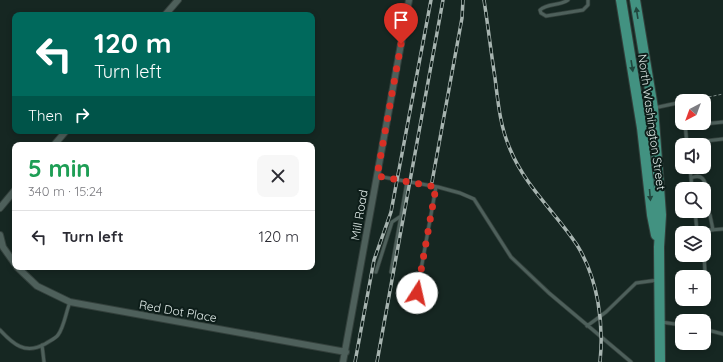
<!DOCTYPE html>
<meta charset="utf-8">
<style>
body{margin:0;font-family:Quicksand,sans-serif;background:#f7f7f7;color:#2b2b33;height:100vh;display:flex;flex-direction:column;font-size:15px;white-space:nowrap}
*{box-sizing:border-box;margin:0}
p{font-size:13px;color:#7c7c81}
.icon{flex:none;width:22px;height:22px;fill:none;stroke:currentColor;stroke-width:2;stroke-linecap:round;stroke-linejoin:round}
.map{position:relative;flex:1;overflow:hidden}
.panel{position:absolute;left:12px;top:142px;width:303px;height:128px;display:flex;flex-direction:column;background:#fff;border-radius:8px;box-shadow:0 2px 6px #0003}
.panel>*{flex:none}
.guide{position:absolute;left:12px;top:12px;width:303px;height:122px;border-radius:8px;box-shadow:0 2px 6px #0003;background:#00695c;color:#fff;overflow:hidden}
.needle{width:26px;rotate:221deg}
.tools{position:absolute;left:675px;top:94px;display:grid;gap:8px}
.tools a{display:grid;place-items:center;width:36px;height:36px;border-radius:8px;background:#fff;box-shadow:0 2px 6px #0003;font-size:20px}
.pin{position:absolute;display:grid;place-items:center;width:34px;height:34px;color:#fff;margin:-41px -17px;border-radius:50% 50% 50% 0;rotate:-45deg;box-shadow:0 0 4px #0007}
.pin .icon{rotate:45deg}
.me{position:absolute;width:44px;margin:-22px;rotate:10deg;stroke-linejoin:round;filter:drop-shadow(0 0 3px #0008)}
.turn{display:flex;align-items:center;gap:14px;height:84px;padding:0 16px;font-size:18px}
.turn .icon{width:52px;height:52px;stroke-width:2.5}
.turn b{display:block;font-size:28px;line-height:34px}
.then{display:flex;align-items:center;height:38px;padding:0 16px;background:#0003;gap:8px;font-size:15px}
.round{display:grid;place-items:center;flex:none;width:42px;height:42px;border-radius:8px;background:#f7f7f7}
.summary{display:flex;align-items:center;justify-content:space-between;height:68px;padding:0 16px}
h1{font-size:24px;font-weight:700;line-height:30px;color:#1e9e55}
ul{padding:0;list-style:none}
li{display:flex;align-items:center;gap:12px;height:52px;padding:0 16px;border-top:1px solid #e1e1e2}
li div{flex:1}
li b{display:block;font-size:15px}
li em{font-style:normal}
.map>svg:first-child{display:block}
.lines{fill:none;stroke-linecap:round;stroke-linejoin:round}
.service-casing{stroke:#33403c;stroke-width:4.5}
.minor-casing{stroke:#33403c;stroke-width:8}
.primary-casing{stroke:#33403c;stroke-width:12}
.path{stroke:#7c8a86;stroke-width:1;stroke-dasharray:3 2;stroke-linecap:butt}
.service{stroke:#4e605b;stroke-width:3}
.minor{stroke:#4e605b;stroke-width:6}
.primary{stroke:#429281;stroke-width:10}
.rail-casing{stroke:#a7b4b0;stroke-width:3.5}
.rail{stroke:#0d1d19;stroke-width:2;stroke-dasharray:6;stroke-linecap:butt}
.oneway{fill:#20463d}
.route{stroke:#d93025;stroke-width:7;stroke-dasharray:0 12.6}
.labels{text-anchor:middle;dominant-baseline:central;stroke-width:4;stroke-linejoin:round;paint-order:stroke}
.street-label{font-size:12px;fill:#e0ebe8;stroke:#0d1d19}
</style>
<div class="map">
<svg width="723" height="362" viewBox="0 0 723 362">
<rect width="100%" height="100%" fill="#162722"/>
<g class="lines">
<defs>
<path id="service" d="M568,0C560,6 547,3 540,10L541,13L546,16L583,10L588,5V0
M654,108L682,102
M685,123L687,145
M685,126L723,122
M687,143L723,139
M690,167L692,189
M377,176L438,187L460,193L474,199L511,257L549,293L631,362
M691,178C702,173 705,180 707,190
M695,211L697,231L723,229
M710,215L713,230
M704,255L705,272
M376,272L392,222L401,216
M391,272L407,182
M414,308L436,187
M661,322L682,325
M587,326L606,312L636,283L658,280
M704,329L723,334
M0,330C13,344 25,355 45,344C49,341 55,339 58,335C64,327 66,312 70,302
M42,345L44,362"/>
<path id="minor" d="M165,15L178,0
M54,145L66,131
M0,208L15,190
M0,235L3,247L15,264
M17,267L37,286L70,302L346,352
M343,362L409,0"/>
<path id="primary" d="M621,0L642,128L652,215L656,235
M635,0L653,108L658,173L661,215L659,247L660,362"/>
</defs>
<!-- service casing -->
<use href="#service" class="service-casing"/>
<!-- minor casing -->
<use href="#minor" class="minor-casing"/>
<!-- primary casing -->
<use href="#primary" class="primary-casing"/>
<!-- path -->
<path class="path" d="M689,101L723,94"/>
<!-- service -->
<use href="#service" class="service"/>
<!-- minor -->
<use href="#minor" class="minor"/>
<!-- primary -->
<use href="#primary" class="primary"/>
<defs>
<path id="rail" d="M484,0C488,26 491,52 495,78C498,102 500,126 510,149C525,186 555,212 577,245C598,279 604,323 600,362
M432,182L462,18L463,0
M355,362L374,260L391,212L431,0
M377,362L443,0"/>
</defs>
<!-- rail casing -->
<use href="#rail" class="rail-casing"/>
<!-- rail -->
<use href="#rail" class="rail"/>
</g>
<!-- one-way arrows -->
<defs><path id="oneway-solid" d="M-6-.8H1V-3.2L6.5 0L1 3.2V.8H-6Z"/></defs>
<g class="oneway">
<use href="#oneway-solid" transform="translate(637 13) rotate(-99)"/>
<use href="#oneway-solid" transform="translate(632 66) rotate(81)"/>
<use href="#oneway-solid" transform="translate(650 195) rotate(85)"/>
</g>
<g class="lines">
<!-- route -->
<path class="route" d="M401,44L377,176L436,187L417,293"/>
</g>
<g class="labels">
<!-- street labels -->
<g class="street-label">
<text transform="translate(652 122) rotate(82)">North Washington Street</text>
<text transform="translate(359 215) rotate(-80)">Mill Road</text>
<text transform="translate(178 311) rotate(10)">Red Dot Place</text>
</g>
</g>
</svg>
<div class="tools">
<a><svg class="needle" viewBox="-14 -14 28 28"><path d="M0-13l5 13h-10z" fill="#e53935"/><path d="M0 13l5-13h-10z" fill="#7c7c81"/></svg></a>
<a><svg class="icon" aria-label="sound" viewBox="0 0 24 24"><path d="M4 9h4l5-4v14l-5-4H4zM17 9q2 3 0 6"/></svg></a>
<a><svg class="icon" aria-label="search" viewBox="0 0 24 24"><circle cx="10" cy="10" r="6"/><path d="M15 15l6 6"/></svg></a>
<a><svg class="icon" aria-label="layers" viewBox="0 0 24 24"><path d="M12 4l9 5-9 5-9-5zM3 14l9 5 9-5"/></svg></a>
<a>+</a>
<a>−</a>
</div>
<div class="pin" style="left:401px;top:44px;background:#d93025"><svg class="icon" aria-label="arrive" viewBox="0 0 24 24"><path d="M6 21V4h12l-3 4 3 4H6"/></svg></div>
<svg class="me" style="left:417px;top:293px" viewBox="-20 -20 40 40"><circle r="19" fill="#fff"/><path d="M0-13L10 11 0 6-10 11z" fill="#d93025"/></svg>
<div class="guide">
<div class="turn"><svg class="icon" aria-label="left" viewBox="0 0 24 24"><path d="M17 20v-9H6M10 6l-5 5 5 5"/></svg><div><b>120 m</b>Turn left</div></div>
<div class="then">Then<svg class="icon" aria-label="right" viewBox="0 0 24 24"><path d="M7 20v-9h11M14 6l5 5-5 5"/></svg></div>
</div>
<section class="panel">
<div class="summary"><div><h1>5 min</h1><p>340 m · 15:24</p></div><a class="round"><svg class="icon" aria-label="close" viewBox="0 0 24 24"><path d="M6 6l12 12M18 6L6 18"/></svg></a></div>
<ul>
<li><svg class="icon" aria-label="left" viewBox="0 0 24 24"><path d="M17 20v-9H6M10 6l-5 5 5 5"/></svg><div><b>Turn left</b></div><em>120 m</em></li>
</ul>
</section>
</div>
